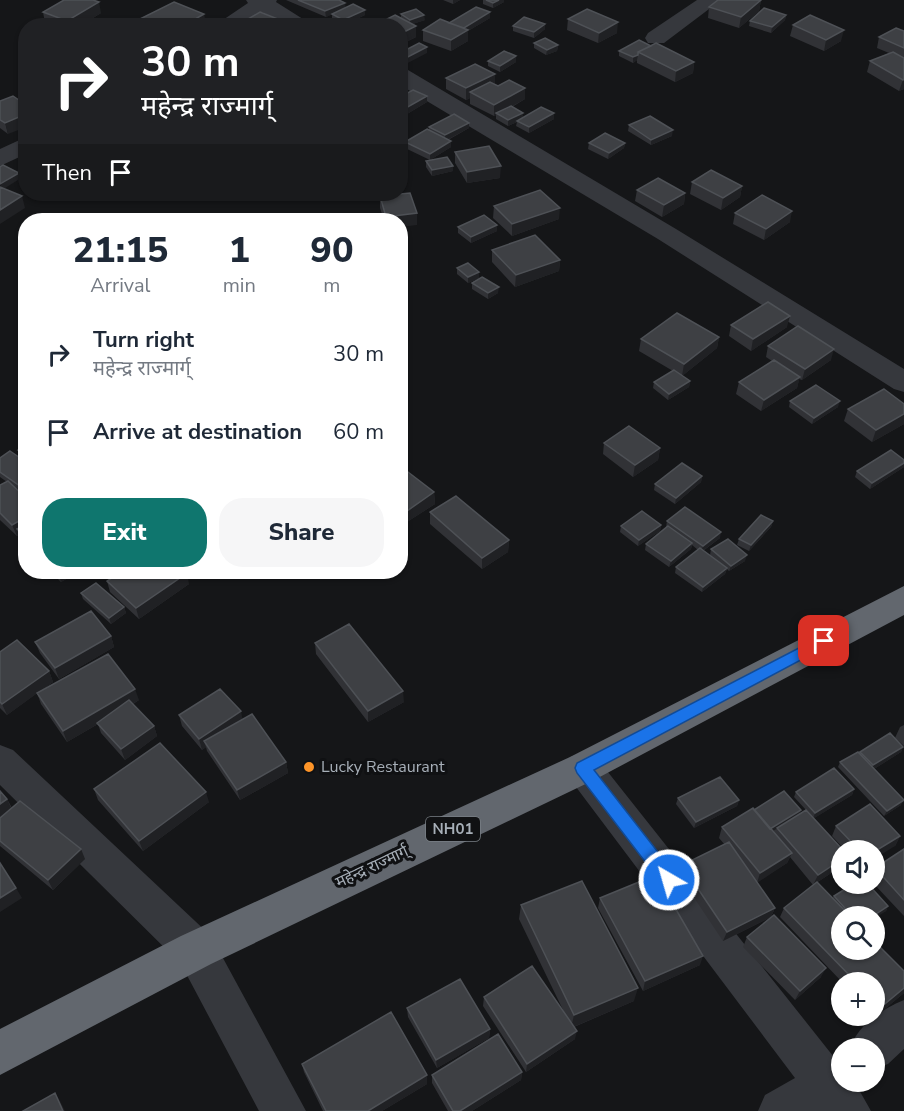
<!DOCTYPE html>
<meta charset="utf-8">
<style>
body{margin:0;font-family:"Nunito Sans","Noto Sans Devanagari",sans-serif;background:#f6f6f7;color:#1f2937;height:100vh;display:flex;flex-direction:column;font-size:22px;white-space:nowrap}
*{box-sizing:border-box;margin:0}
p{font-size:20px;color:#747a83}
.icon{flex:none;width:33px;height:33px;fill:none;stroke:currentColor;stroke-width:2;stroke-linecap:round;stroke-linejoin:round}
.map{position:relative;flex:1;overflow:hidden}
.drawer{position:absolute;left:18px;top:213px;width:390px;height:366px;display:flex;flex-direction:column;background:#fff;border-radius:24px;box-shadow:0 2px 4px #0004}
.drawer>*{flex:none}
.top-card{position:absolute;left:18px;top:18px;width:390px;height:183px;border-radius:24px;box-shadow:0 2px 4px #0004;background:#202124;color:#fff;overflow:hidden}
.buttons{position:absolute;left:831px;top:840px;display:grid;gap:12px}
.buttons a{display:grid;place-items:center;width:54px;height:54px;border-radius:50%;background:#fff;box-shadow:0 2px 4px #0004;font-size:30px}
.pin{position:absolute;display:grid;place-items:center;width:51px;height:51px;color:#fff;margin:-26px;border-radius:12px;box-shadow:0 3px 9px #0006}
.me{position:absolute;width:66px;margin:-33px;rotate:322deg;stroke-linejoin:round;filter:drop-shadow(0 0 4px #0008)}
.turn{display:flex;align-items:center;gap:21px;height:126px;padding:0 24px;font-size:27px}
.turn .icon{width:78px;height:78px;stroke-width:2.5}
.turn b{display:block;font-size:42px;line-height:51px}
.then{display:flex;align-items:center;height:57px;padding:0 24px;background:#0003;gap:12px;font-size:22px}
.eta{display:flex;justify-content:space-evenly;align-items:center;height:102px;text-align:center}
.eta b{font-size:36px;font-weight:800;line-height:42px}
.button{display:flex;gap:12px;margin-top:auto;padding:12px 24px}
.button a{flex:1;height:69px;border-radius:24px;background:#0f766e;color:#fff;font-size:24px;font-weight:800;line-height:69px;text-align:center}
.button a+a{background:#f6f6f7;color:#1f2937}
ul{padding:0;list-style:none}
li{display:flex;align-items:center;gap:18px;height:78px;padding:0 24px}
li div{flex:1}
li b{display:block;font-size:22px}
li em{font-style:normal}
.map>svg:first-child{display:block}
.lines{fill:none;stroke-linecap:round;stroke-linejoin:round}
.minor{fill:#36383d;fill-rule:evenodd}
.highway{fill:#62676e;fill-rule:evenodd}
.wall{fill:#313236}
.shaded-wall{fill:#202124}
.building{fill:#3e4044;stroke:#4e5156;stroke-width:1.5}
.route{fill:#1a73e8;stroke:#114b97;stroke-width:1.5}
.poi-dot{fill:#fd9428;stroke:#101113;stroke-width:2}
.labels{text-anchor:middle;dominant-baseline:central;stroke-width:6;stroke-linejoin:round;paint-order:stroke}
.shield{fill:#101113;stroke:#7a8086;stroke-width:1.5}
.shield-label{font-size:15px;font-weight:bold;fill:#a7afb8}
.poi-label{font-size:16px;fill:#a7afb8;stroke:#101113;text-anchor:start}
.street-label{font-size:16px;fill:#a7afb8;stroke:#101113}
</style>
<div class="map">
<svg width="904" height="1111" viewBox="0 0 904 1111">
<rect width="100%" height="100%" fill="#151618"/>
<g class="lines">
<!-- minor -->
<path class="minor" d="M246,0H277L276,2L314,26H287L262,12L240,26H214L248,3Z
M697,0H721L664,43H648L645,38L648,33Z
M400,68L408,70L676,229L904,369V392L894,389L658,239L400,85Z
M26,137V154L0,166V149Z
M0,745L13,750L211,936L306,1111H259L181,964L0,785Z
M583,752L596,757L833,1056L842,1052V1082H861L858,1088L871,1111H758L765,1095L795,1078L570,779L564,768L570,757Z
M904,1000V1049L888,1064L874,1069V1048H850C858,1025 882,1009 904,1000Z"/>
<!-- highway -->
<path class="highway" d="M904,586V615L596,779L211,964L0,1075V1029L181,936L570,757Z"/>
</g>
<!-- wall -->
<path class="wall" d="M286,0H339L345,3V8L365,10V15L344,25L332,20V14L326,17Z
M443,0H460L453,4Z
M483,0H504V2L493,8L483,4Z
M761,0L759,11L739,28L708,18L709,7Z
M43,12L101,13L80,26H52L45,23Z
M204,14L205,26H139L138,20Z
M401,14L425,20L412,24L416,37L400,45Z
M786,15L785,20L771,33L749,26L750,21Z
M490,18L468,31V41L451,51L423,41V30L449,23Z
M568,19L617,33L598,43L567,30Z
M280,20V26H243V22Z
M545,24V29L534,38L513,31V26Z
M793,25L841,41L824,51L790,36Z
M904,31V89L899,91L867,72L870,61L889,53L877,48L879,37Z
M534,43L558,45L557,51L546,55L534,48Z
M651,46L694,62L693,73L675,82L637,63V60L633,63L619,56V51Z
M516,56V62L500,72L488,66V61Z
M495,74V84L498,86L525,88V99L512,107L523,117L554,119L529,133L516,126L517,122L508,126L496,119V115L494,116L470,104V98L466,100L446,89V78Z
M427,96V102L407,114L400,111V97Z
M0,101L8,134L0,128Z
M469,123V128L448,140L451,147L430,160L405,148V142L429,130V127Z
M629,125L672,136L651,145L628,131Z
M589,143H625L624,148L608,159L588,149Z
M455,152L500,178L467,183L455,163Z
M426,161L453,171L432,176L426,167Z
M692,182L742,186L740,197L721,210L690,194Z
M637,190L685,193L684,204L662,217L635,201Z
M380,196L417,225L400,220H384L380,208Z
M494,206L559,219L512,236L493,218Z
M735,213L790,222L764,240L733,224Z
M497,225V231L471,243L458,233V227Z
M492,250L560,260L559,271L515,287L492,262Z
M457,268L479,278L468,283L457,274Z
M472,283L498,293L488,299L472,289Z
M731,325L787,327L751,351L729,336Z
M719,337L717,348L682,376L690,381L689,387L668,400L653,388L654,382L673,371L639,351L641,339Z
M768,346L831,360L802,380L799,379L797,388L761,411L736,394L739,382L772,361L766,357Z
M790,401L838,407L812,424L789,407Z
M904,404V424L872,442L844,421L848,409Z
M604,443L660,448L658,460L633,477L603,454Z
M26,444V459L20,455L18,450Z
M0,458L26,462V489L22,492L13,486L26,498V545L21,540L19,535L17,536L0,520V485L7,482L0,477Z
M904,460V467L870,489L855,477L857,471Z
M702,476L701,482L675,504L654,490L655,484Z
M400,477L434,492L435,504L407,522L400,517Z
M430,512L509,540L508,552L482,569L430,524Z
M667,521L720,538L703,551L715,560L710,555L711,549L745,561L729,571L727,569L725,574L702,592L675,573L676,567L698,550L692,545L691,549L669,567L645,550L646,544L667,527H666Z
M773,521L771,527L749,551L737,545L739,539Z
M661,525L660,531L638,546L620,532L621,526Z
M51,572H78L61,582Z
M107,581L189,584L139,619L110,592Z
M81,593L124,607L126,613L111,624L83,599Z
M111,636L114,647L59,679L40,653L35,642Z
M315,643L404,702L368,722L316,654Z
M0,652L49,671L53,682L38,693L139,700L133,704L154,726L157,736L125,760L101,733L98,724L67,742L41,704L37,693L7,715L0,708Z
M179,715L243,719L286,762L288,773L240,800L207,751L206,747L202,750L182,726Z
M904,725V746L895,738L900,727Z
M903,747L901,752L874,769L901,805L884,816L838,767L840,762L859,753L860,752Z
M94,789L209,802L143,851L98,800Z
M854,789L852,795L814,818L842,850V866L813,885L790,857L787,863L757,882L775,908L771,917L723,941L679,875L682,865L725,845L719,838L722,827L754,810H801L799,815L806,810L794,797L796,792Z
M678,798L739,800L737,806L694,828L676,804Z
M7,799L12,808L85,859L53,890L0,846V818Z
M836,826L900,836L895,846L874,850H845L832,836Z
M904,849V916L874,884L875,868Z
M834,896L888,906L886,911L874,916H842L904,971V993L875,1017L873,1016H874V982H842L780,917L784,908L832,898Z
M600,898L700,965L643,991L598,908Z
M521,905L634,1001L574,1027L575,1039L526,1072L483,1006L484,997L564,1012L519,919Z
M747,937L821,977L795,1000L743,947Z
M407,1008L490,1029L489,1038L437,1068L408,1017Z
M302,1064L427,1084L382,1111H323L304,1072Z
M522,1072L521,1080L472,1111H448L432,1083V1075Z"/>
<!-- shaded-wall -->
<path class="shaded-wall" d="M453,0H460L453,4Z
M499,0H504V2L493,8V3Z
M761,0L759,11L739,28L741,17Z
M99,2L101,13L80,26H68L67,21Z
M345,3L346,9L326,17L325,11Z
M365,10V15L344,25L343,20Z
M490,12V18L468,31V41L451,51V40L462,29Z
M204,14L205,26H183Z
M424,15L425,20L410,25V20Z
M786,15L785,20L771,33L772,27Z
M280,20V26H271Z
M618,22L617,33L598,43L599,33Z
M545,24V29L534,38V32Z
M416,26V37L400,45V34Z
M844,30L841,41L824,51L826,40Z
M558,45L557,51L546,55L547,50Z
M427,47V53L400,67V61Z
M638,55L637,60L633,63V57Z
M516,56V62L500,72V66Z
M694,62L693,73L675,82L676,71Z
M495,74V85L470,92V98L466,100V88Z
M904,79V89L899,91L903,80Z
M525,88V99L498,114L496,113V115L494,116V105Z
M427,96V102L407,114L406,108Z
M523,113V119L517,121V122L508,126V120Z
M554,113V119L529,133V127Z
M26,114V127L8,134L5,123Z
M469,123V128L445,141V135Z
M673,130L672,136L651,145V140Z
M451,141V147L430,160V154Z
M625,143L624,148L608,159L609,153Z
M453,166V171L432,176V170Z
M501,166L500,178L467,183V172Z
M19,173L21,178L2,190L0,184Z
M742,186L740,197L721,210L723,198Z
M685,193L684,204L662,217L664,205Z
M22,196L25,208L0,224V210Z
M560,208L559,219L512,236V224Z
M792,211L790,222L764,240L766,229Z
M417,213V225L400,227V220H386V217Z
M497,225V231L471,243V237Z
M560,260L559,271L515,287L516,275Z
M479,272V278L468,283V277Z
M499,287L498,293L488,299V293Z
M790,316L787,327L751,351L753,339Z
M719,337L717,348L682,376L684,364Z
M834,349L831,360L802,380L805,369Z
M800,377L797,388L761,411L764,400Z
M690,381L689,387L668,400L669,394Z
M840,401L838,407L812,424L814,418Z
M904,414V424L872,442L876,430Z
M660,448L658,460L633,477L635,465Z
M904,463V467L870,489L872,483Z
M702,476L701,482L675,504L676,498Z
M26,482V489L22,492L20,486Z
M434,492L435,504L407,522V511Z
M26,517V531L17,529L19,535L17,536L12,525Z
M773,521L771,527L749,551L751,545Z
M661,525L660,531L638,546L639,540Z
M721,532L720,538L701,552L703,546Z
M509,540L508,552L482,569V558Z
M692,543L691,549L669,567L671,561Z
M747,555L745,561L729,571L731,566Z
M727,568L725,574L702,592L703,587Z
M58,572H78L61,582Z
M187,573L189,584L139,619L136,608Z
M124,607L126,613L111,624L109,618Z
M111,636L114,647L59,679L55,668Z
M49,671L53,682L7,715L2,704Z
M135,689L139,700L67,742L63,731Z
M403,691L404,702L368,722V711Z
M241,711L243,722L204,741L206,747L202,750L199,739Z
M154,726L157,736L125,760L121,749Z
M903,747L901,752L871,771L873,765Z
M286,762L288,773L240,800L237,790Z
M854,789L852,795L813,819L815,813Z
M206,792L209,802L143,851L139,841Z
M7,799L12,810L0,818V804Z
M739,800L737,806L694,828L696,822Z
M904,800L901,805L884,816L887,811Z
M801,810L799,815L768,834L770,829Z
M900,836L895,846L874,859V852Z
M81,849L85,859L53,890L48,880Z
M792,853L787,863L757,883L760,873Z
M842,859V866L813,885L818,875Z
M16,888L22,898L0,912V898Z
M888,906L886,911L874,919V916H873Z
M775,908L771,917L723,941L727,932Z
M703,956L700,965L643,991L645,981Z
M826,968L821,977L795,1000L800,991Z
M638,988L634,1001L571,1028L574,1015Z
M904,988V993L875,1017L880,1008Z
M490,1029L489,1038L437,1068L436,1060Z
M577,1031L575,1039L526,1072L527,1064Z
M522,1072L521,1080L472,1111H460Z
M427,1075V1084L382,1111H368Z
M55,1093L60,1101L65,1111H63Z"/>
<!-- building -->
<path class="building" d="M64,0H93L99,2L67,21L43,12Z
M298,0H339L345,3L325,11Z
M486,0H499L493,3Z
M718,0H761L741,17L709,7Z
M174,2L204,14L183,26H152L138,20Z
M353,4L365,10L343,20L332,14Z
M476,7L490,12L464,28L449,23Z
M764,8L786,15L772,27L750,21Z
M416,9L424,15L410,20L401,14Z
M587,9L618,22L599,33L568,19Z
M260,12L280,20L271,26H252L243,22Z
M395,15L416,26L400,34V26H373Z
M810,15L844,30L826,40L793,25Z
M524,17L545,24L534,32L513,26Z
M440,19L468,30L451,40L423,30Z
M896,28L904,31V48L879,37Z
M545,38L558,45L547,50L534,43Z
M639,40L651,46L638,52V55L633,57L619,51Z
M419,43L427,47L400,61V53Z
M656,43L694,62L676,71L638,52Z
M504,51L516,56L500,66L488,61Z
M893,52L904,58V79L903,80L870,61Z
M475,64L495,74L466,88L446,78Z
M509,80L525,88L494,105L470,92L490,82L498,86Z
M413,90L427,96L406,108L400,106V97Z
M13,96L26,105V114L5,123L0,120V101Z
M511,106L523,113L508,120L496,113Z
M541,107L554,113L529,127L517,121Z
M454,114L469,123L445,135L429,127Z
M650,116L673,130L651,140L629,125Z
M427,129L451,141L430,154L405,142Z
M605,133L625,143L609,153L589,143Z
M489,146L501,166L467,172L455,152Z
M447,157L453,166L432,170L426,161Z
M3,165L19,173L0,184V167Z
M711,170L742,186L723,198L692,182Z
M658,178L685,193L664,205L637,190Z
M0,187L22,196L0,210Z
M540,190L560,208L512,224L494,206Z
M410,193L417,213L386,217L380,196Z
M762,195L792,211L766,229L735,213Z
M484,215L497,225L471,237L458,227Z
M535,235L560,260L516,275L492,250Z
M468,263L479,272L468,277L457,268Z
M482,277L499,287L488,293L472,283Z
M768,302L790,316L753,339L731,325Z
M677,313L719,337L684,364L641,339Z
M798,326L834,349L805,369L768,346Z
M774,360L800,377L764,400L739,382Z
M674,370L690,381L669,394L654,382Z
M816,385L840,401L814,418L790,401Z
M884,389L904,404V414L876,430L848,409Z
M629,426L660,448L635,465L604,443Z
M26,444V454L18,450Z
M891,450L904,460V463L872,483L857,471Z
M10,451L26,462V482L20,486L0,472V458Z
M682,463L702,476L676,498L655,484Z
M408,472L434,492L407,511L400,506V477Z
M8,481L26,498V517L12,525L0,513V485Z
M456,496L509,540L482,558L430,512Z
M685,507L721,532L703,546L667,521Z
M642,511L661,525L639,540L621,526Z
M761,515L773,521L751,545L739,539Z
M26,524V538L17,529Z
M668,526L692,543L671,561L646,544Z
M728,539L747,555L731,566L711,549Z
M700,548L727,568L703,587L676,567Z
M121,572H185L187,573L136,608L107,581Z
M96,583L124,607L109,618L81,593Z
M91,611L111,636L55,668L35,642Z
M349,624L403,691L368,711L315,643Z
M17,640L49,671L2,704L0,702V652Z
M108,654L135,689L63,731L37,693Z
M220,689L241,711L199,739L179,715Z
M129,700L154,726L121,749L97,723Z
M252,714L286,762L237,790L204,741Z
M890,733L903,747L873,765L860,752Z
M160,743L206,792L139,841L94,789Z
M858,752L904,800L887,811L840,762Z
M834,768L854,789L815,813L796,792Z
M720,777L739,800L696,822L678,798Z
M0,791L7,799L0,804Z
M784,791L801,810L770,829L754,810Z
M20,801L81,849L48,880L0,841V818Z
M870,804L900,836L874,852V850H859L836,826Z
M753,808L792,853L760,873L722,827Z
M806,810L843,850H842V859L818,875L777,828Z
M729,842L775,908L727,932L682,865Z
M904,849V900L875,868Z
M0,863L16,888L0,898Z
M656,875L703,956L645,981L600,898Z
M582,881L638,988L574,1015L521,905Z
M817,882L850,916H842V950H874V941L904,971V988L880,1008L874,1002V982H856L784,908Z
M853,884H868L888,906L873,916H852L834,896Z
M774,915L826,968L800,991L747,937Z
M532,966L577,1031L527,1064L484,997Z
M460,979L490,1029L436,1060L407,1008Z
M391,1012L427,1075L368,1111H326L302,1064Z
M498,1034L522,1072L460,1111H453L432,1075Z
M55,1093L63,1111H23Z"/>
<!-- route -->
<path class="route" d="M824,635L831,641L829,645L594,770L675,874L678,880L675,885L669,887L663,885L577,773L575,768L577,763Z"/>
<!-- markers -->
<circle class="poi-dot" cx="309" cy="767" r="6"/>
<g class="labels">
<!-- shield labels -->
<rect class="shield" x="426" y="817" width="54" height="24" rx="4.5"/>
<g class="shield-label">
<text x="453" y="829">NH01</text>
</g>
<!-- poi labels -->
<g class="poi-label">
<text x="321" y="767">Lucky Restaurant</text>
</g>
<!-- street labels -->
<g class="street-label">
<text transform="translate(372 867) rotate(-25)">महेन्द्र राज्मार्ग्</text>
</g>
</g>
</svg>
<div class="buttons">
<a><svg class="icon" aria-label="sound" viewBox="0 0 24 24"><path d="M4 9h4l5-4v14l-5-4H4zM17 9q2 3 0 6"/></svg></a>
<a><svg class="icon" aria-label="search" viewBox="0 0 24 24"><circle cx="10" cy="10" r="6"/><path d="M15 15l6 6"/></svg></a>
<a>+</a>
<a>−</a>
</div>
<div class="pin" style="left:824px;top:641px;background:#d93025"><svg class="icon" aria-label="arrive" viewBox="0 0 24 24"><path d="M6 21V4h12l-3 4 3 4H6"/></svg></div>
<svg class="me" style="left:669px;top:880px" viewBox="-20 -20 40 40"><circle r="17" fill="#1a73e8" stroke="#fff" stroke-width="3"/><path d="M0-11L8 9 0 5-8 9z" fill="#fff"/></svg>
<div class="top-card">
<div class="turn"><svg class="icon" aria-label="right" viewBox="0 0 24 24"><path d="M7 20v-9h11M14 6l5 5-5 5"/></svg><div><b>30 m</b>महेन्द्र राज्मार्ग्</div></div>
<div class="then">Then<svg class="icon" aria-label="arrive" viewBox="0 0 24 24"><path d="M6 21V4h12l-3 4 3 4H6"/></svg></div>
</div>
<section class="drawer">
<div class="eta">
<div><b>21:15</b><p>Arrival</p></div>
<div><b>1</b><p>min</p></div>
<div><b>90</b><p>m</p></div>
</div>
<ul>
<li><svg class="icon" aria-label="right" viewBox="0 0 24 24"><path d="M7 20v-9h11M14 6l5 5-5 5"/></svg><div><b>Turn right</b><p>महेन्द्र राज्मार्ग्</p></div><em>30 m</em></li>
<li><svg class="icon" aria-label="arrive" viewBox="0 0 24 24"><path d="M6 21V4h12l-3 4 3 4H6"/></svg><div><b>Arrive at destination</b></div><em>60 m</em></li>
</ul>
<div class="button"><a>Exit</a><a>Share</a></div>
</section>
</div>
